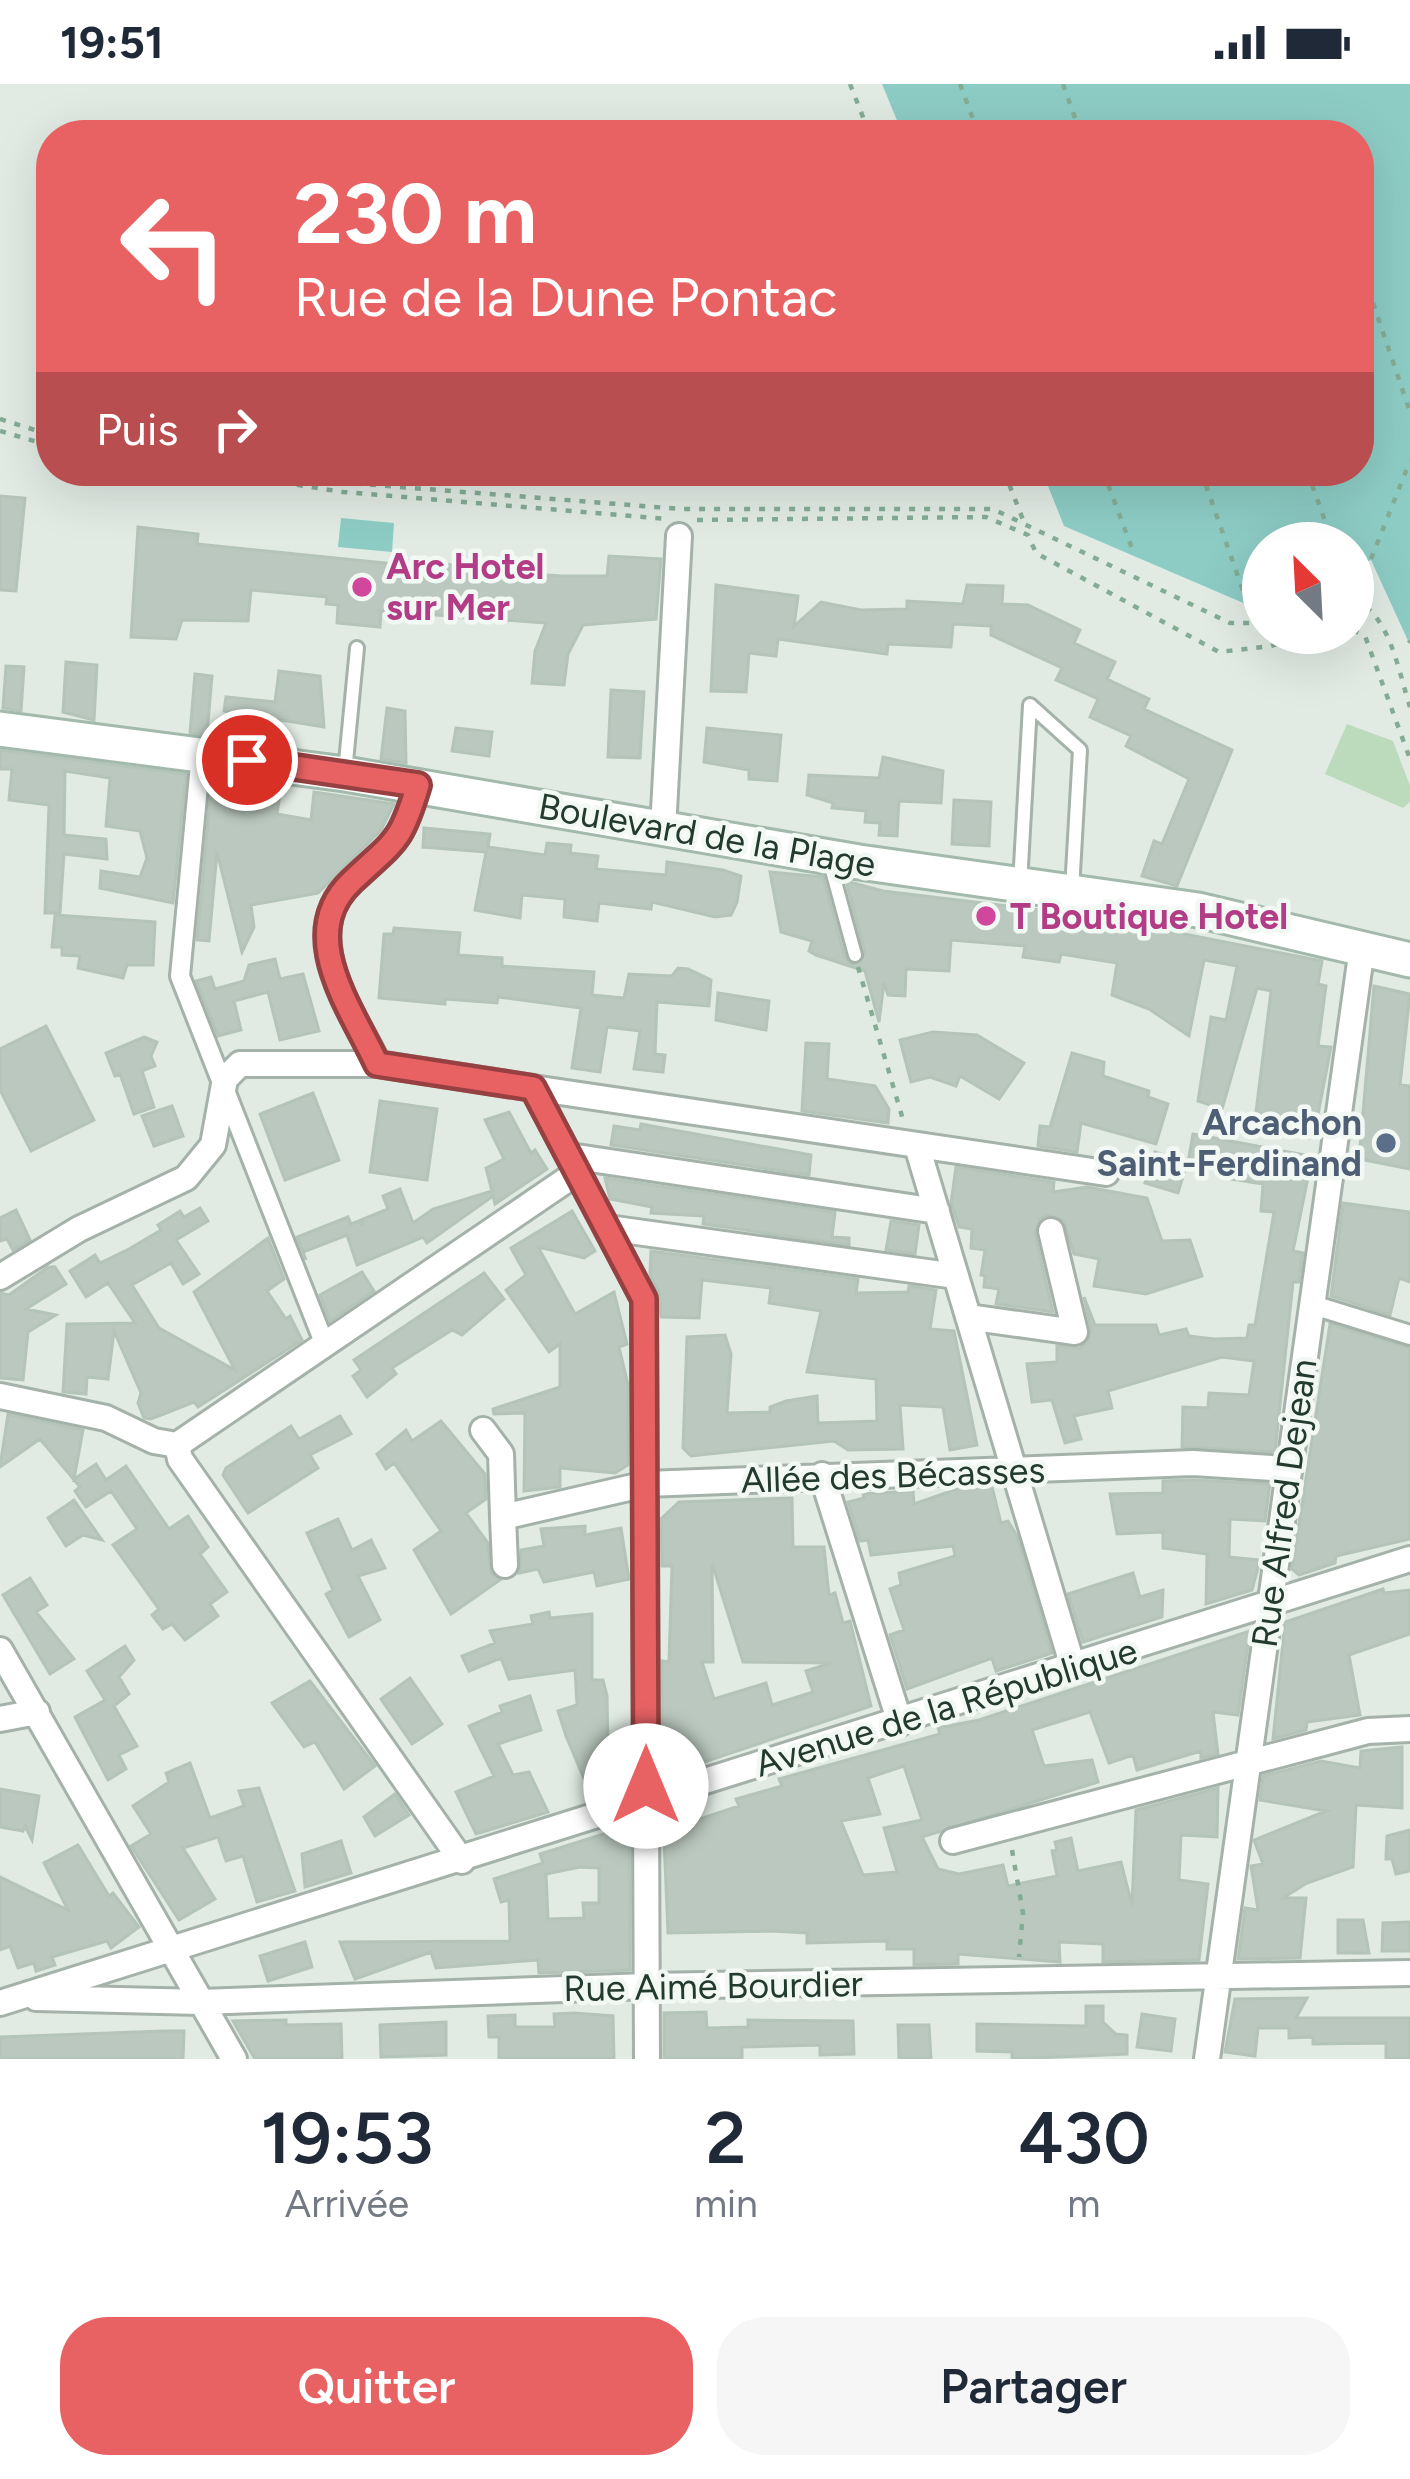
<!DOCTYPE html>
<html lang="fr">
<meta charset="utf-8">
<style>
body{margin:0;font-family:Figtree,sans-serif;background:#f6f6f7;color:#1f2937;height:100vh;display:flex;flex-direction:column;font-size:45px;white-space:nowrap}
*{box-sizing:border-box;margin:0}
p{font-size:39px;color:#747a83}
.icon{flex:none;width:66px;height:66px;fill:none;stroke:currentColor;stroke-width:2;stroke-linecap:round;stroke-linejoin:round}
.map{position:relative;height:1975px;overflow:hidden}
.sheet{display:flex;flex-direction:column;background:#fff;flex:1}
.sheet>*{flex:none}
.hud{position:absolute;left:36px;top:36px;width:1338px;height:366px;border-radius:48px;box-shadow:0 12px 48px #0002;background:#e86264;color:#fff;overflow:hidden}
.needle{width:78px;rotate:336deg}
.fabs{position:absolute;left:1242px;top:438px;display:grid;gap:24px}
.fabs a{display:grid;place-items:center;width:132px;height:132px;border-radius:50%;background:#fff;box-shadow:0 12px 48px #0002;font-size:60px}
.pin{position:absolute;display:grid;place-items:center;width:102px;height:102px;color:#fff;margin:-51px;border:6px solid #fff;border-radius:50%;box-shadow:0 3px 12px #0007}
.me{position:absolute;width:132px;margin:-66px;rotate:0deg;stroke-linejoin:round;filter:drop-shadow(0 0 9px #0008)}
.turn{display:flex;align-items:center;gap:42px;height:252px;padding:0 60px;font-size:54px}
.turn .icon{width:156px;height:156px;stroke-width:2.5}
.turn b{display:block;font-size:84px;line-height:102px}
.then{display:flex;align-items:center;height:114px;padding:0 60px;background:#0003;gap:24px;font-size:45px}
.eta{display:flex;justify-content:space-evenly;align-items:center;height:204px;text-align:center}
.eta b{font-size:72px;font-weight:600;line-height:84px}
.action{display:flex;gap:24px;margin-top:auto;padding:24px 60px}
.action a{flex:1;height:138px;border-radius:48px;background:#e86264;color:#fff;font-size:48px;font-weight:600;line-height:138px;text-align:center}
.action a+a{background:#f6f6f7;color:#1f2937}
.status{display:flex;justify-content:space-between;align-items:center;height:84px;padding:0 60px;background:#fff;direction:ltr}
.status svg{height:33px;fill:currentColor}
.map>svg:first-child{display:block}
.green{fill:#bcdabc}
.water{fill:#8dccc5}
.building{fill:#bac8bf;stroke:#b4c4b9;stroke-width:3;fill-rule:evenodd}
.lines{fill:none;stroke-linecap:round;stroke-linejoin:round}
.service-casing{stroke:#a4b2aa;stroke-width:18}
.pedestrian-casing{stroke:#a4b2aa;stroke-width:24}
.minor-casing{stroke:#a4b2aa;stroke-width:30}
.secondary-casing{stroke:#a3b9ac;stroke-width:39}
.path{stroke:#84ac95;stroke-width:4.5;stroke-dasharray:6 9;stroke-linecap:butt}
.service{stroke:#fff;stroke-width:12}
.pedestrian{stroke:#fff;stroke-width:18}
.minor{stroke:#fff;stroke-width:24}
.secondary{stroke:#fff;stroke-width:33}
.route-casing{stroke:#974041;stroke-width:30}
.route{stroke:#e86264;stroke-width:21}
.hotel-dot{fill:#d1479c;stroke:#f2f8f3;stroke-width:4.5}
.service-dot{fill:#5c6f8a;stroke:#f2f8f3;stroke-width:4.5}
.labels{text-anchor:middle;dominant-baseline:central;stroke-width:9;stroke-linejoin:round;paint-order:stroke}
.hotel-label{font-size:36px;font-weight:bold;fill:#b23c85;stroke:#f2f8f3;text-anchor:start}
.street-label{font-size:36px;fill:#233a2e;stroke:#f2f8f3}
.service-label{font-size:36px;font-weight:bold;fill:#4e5e75;stroke:#f2f8f3;text-anchor:end}
</style>
<div class="status"><b>19:51</b><svg viewBox="0 0 49 12"><path d="M0 12V9h3v3zM5 12V6h3v6zM10 12V3h3v9zM15 12V0h3v12zM26 1h20v11H26zM47 4h2v5h-2z"/></svg></div>
<div class="map">
<svg width="1410" height="1975" viewBox="0 0 1410 1975">
<rect width="100%" height="100%" fill="#e1ebe4"/>
<!-- green -->
<path class="green" d="M1347,640L1393,657L1410,702V718L1403,724L1325,690Z"/>
<!-- water -->
<path class="water" d="M882,0H1410V561L1371,476L1353,483V459H1263V516L1248,521L1064,442L1042,387H1359V51H903Z
M341,434L394,439L392,468L338,463Z"/>
<!-- building -->
<path class="building" d="M0,412L25,414L16,507L0,506Z
M138,443L198,450L197,460L405,481L406,476L471,483L472,475L522,481L521,489L561,492H607L609,472L661,475L656,535L583,541L568,570L564,601L532,599L535,567L546,539L381,527L380,543L337,539L338,521L326,520L327,513L251,506L248,537L182,536L176,555L131,553Z
M716,501L798,512L794,542L821,518L861,526L907,525V517L963,520L967,501L1003,502L1002,520L1028,521L1080,546L1074,559L1115,578L1107,595L1149,615L1144,625L1232,666L1177,802L1142,792L1154,757L1162,760L1189,695L1126,662L1131,652L1090,633L1098,615L1056,596L1062,584L991,551V542L953,540L951,563L888,560L887,570L778,555L776,572L749,569L746,608L711,607Z
M66,578L97,581L94,636L63,628Z
M6,582L24,583L21,627L3,624Z
M279,587L320,592L324,643L224,627L226,613L275,618Z
M195,590L212,592L207,651L190,649Z
M611,606L644,608L640,674L608,673Z
M387,624L405,627L406,679L381,675Z
M456,644L492,648L489,672L452,667Z
M707,644L781,651L777,697L749,695V686L704,678Z
M0,666L186,690L173,819L100,804L101,787L140,793L147,774L140,747L106,742L110,694L65,687L64,751L106,755L107,775L64,770L60,829H45L49,721L9,716L12,685H0Z
M883,673L943,687L941,719L899,717L897,752L879,751L880,739L865,738L866,727L832,724L833,719L807,711L809,691L879,694Z
M212,694L281,703L277,730L311,736L314,708L394,720L381,746L318,809L251,821L254,843L242,868L217,768L209,857L197,856Z
M954,716L991,718L989,762L952,760Z
M424,744L490,750L488,763L545,771L547,759L571,761L570,769L598,772L596,785L666,791L667,778L723,786L741,792L737,818L731,831L715,833L652,818L651,825L599,819L597,837L564,833L565,815L522,811L520,834L475,826L486,768L423,763Z
M770,788L823,793L845,874L853,881L865,869L846,797L883,807L1098,833L1322,877L1318,900L1326,902L1318,962L1331,963L1315,1046L1309,1045L1308,1054L1255,1036L1271,907L1257,904L1222,1025L1198,1017L1211,933L1226,936L1237,882L1204,876L1189,952L1149,925L1112,911L1117,879L1061,870L1059,878L1023,873L1025,862L951,856L949,887L906,885L905,912L888,911L884,899L879,938L865,887L816,871L809,867L812,857L781,848Z
M55,831L155,838L153,881H127L123,894L78,884L80,872L62,871V863H52Z
M394,844L460,849L458,871L502,874V882L594,888L592,911L624,914L629,890L672,892L678,884L688,885L711,896L709,922L657,918L655,970L665,971L663,988L634,985L640,947L607,943L600,988L572,984L581,924L498,913L497,919L445,915V920L379,914L384,850H393Z
M275,875L280,895L303,890L319,947L280,956L268,908L234,917L241,946L218,952L196,897L211,893L215,905L244,897L249,881Z
M1374,902L1410,910L1400,1001L1410,1002V1085L1359,1075Z
M718,909L769,917L766,946L716,936Z
M46,942L94,1036L31,1067L0,1006V965Z
M933,948L977,951L1024,979L999,1015L960,992L956,1002L930,993L911,998L900,956Z
M144,953L157,958L151,972L155,982L142,987L154,1023L134,1030L120,990L115,992L106,969Z
M806,959L829,960L827,995L875,1002L889,1025L888,1039L802,1027Z
M1072,969L1104,978L1103,992L1149,1007L1148,1013L1168,1020L1156,1060L1081,1039L1077,1068L1038,1062L1040,1042L1050,1043Z
M313,1009L339,1076L285,1096L260,1030Z
M380,1017L437,1025L427,1096L370,1088Z
M172,1022L183,1052L154,1062L142,1032Z
M509,1028L531,1069L535,1066L547,1085L495,1120L493,1112L427,1159L423,1153L357,1181L347,1151L303,1168L306,1176L297,1153L348,1133L351,1140L361,1136L362,1141L363,1135L388,1125L383,1112L400,1105L413,1139L433,1125L492,1107L486,1084L504,1075L485,1036Z
M641,1040L811,1071L809,1091L611,1061L614,1042L640,1046Z
M1193,1050L1305,1071L1304,1083L1310,1084L1293,1167L1303,1169L1299,1198H1293L1275,1368L1182,1363L1183,1323L1208,1324L1209,1309L1249,1311L1254,1277L1222,1273L1108,1307L1112,1324L1074,1332L1081,1355L1065,1359L1052,1316L1032,1318L1027,1280L1057,1278V1262L1080,1264L1088,1258L1091,1245L1084,1213L1095,1241H1156L1159,1251L1186,1245L1189,1252L1214,1255L1247,1254L1249,1241H1255L1274,1128L1261,1127L1263,1100L1225,1094L1226,1083L1188,1078Z
M1155,1068L1187,1079L1178,1109L1145,1099Z
M956,1083L1054,1098L1053,1108L1087,1103L1147,1114L1162,1157L1190,1156L1202,1192L1146,1210L1094,1202L1099,1175L1074,1170L1064,1137L1048,1131L1039,1136L1035,1150L1053,1228L996,1220L999,1205L984,1203L985,1192L981,1191L985,1166L971,1164L972,1145L959,1143L951,1119Z
M605,1094L835,1128L832,1153L849,1154V1161L703,1140L704,1132L651,1129L652,1123L610,1115Z
M1343,1119L1410,1128V1198L1399,1194L1390,1231L1331,1212Z
M200,1124L208,1137L176,1156L199,1190L183,1200L171,1179L132,1201L159,1244L235,1286L194,1208L268,1154L284,1195L267,1207L286,1235L290,1232L302,1256L198,1323L194,1318L151,1335L144,1334L138,1319L141,1309L114,1247L108,1295L87,1293L86,1310L63,1308L67,1240L135,1239L108,1199L86,1213L70,1187L95,1171L100,1179L129,1165L161,1146L158,1141L180,1127L184,1133Z
M16,1126L30,1156L13,1166L7,1155L0,1157V1134Z
M572,1127L595,1167L584,1174L538,1163L575,1230L614,1208L627,1260L619,1263L628,1301V1381L615,1389L560,1384V1403L524,1407L525,1329L494,1330L493,1325L560,1303V1260L549,1268L506,1206L526,1191L511,1164Z
M891,1137L919,1141L915,1170L886,1166Z
M651,1167L858,1195L856,1209L908,1208L909,1202L936,1206L930,1245L954,1247L977,1361L950,1366L943,1323L900,1321L903,1365L848,1366L834,1357L691,1372L683,1364L687,1253L725,1251L731,1270L727,1329L770,1328V1323L786,1317L817,1312L818,1339L877,1337L876,1295L807,1288L821,1227L769,1219L771,1204L702,1196L699,1234L661,1233L659,1208L650,1191Z
M48,1183H55L66,1200L26,1225L56,1231L28,1248L23,1296L0,1294V1209L9,1211Z
M362,1188L374,1207L330,1237L320,1211Z
M484,1189L504,1215L462,1251L452,1246L392,1284L396,1290L367,1313L353,1292L361,1286L354,1276Z
M1330,1240L1410,1264V1455L1336,1472L1335,1479L1299,1491L1292,1485Z
M8,1330L83,1346L74,1395L96,1380L106,1396L126,1382L169,1445L188,1432L208,1463L200,1470L227,1508L210,1520L218,1532L185,1556L172,1540L163,1545L152,1531L159,1525L113,1461L137,1445L111,1407L86,1423L75,1407L80,1403L40,1355L0,1383Z
M340,1332L351,1350L310,1371L318,1384L248,1429L223,1391L226,1384L291,1342L299,1355Z
M441,1337L485,1390L486,1415L466,1429L488,1459L491,1489L500,1496L451,1530L414,1466L441,1447L394,1379L386,1385L377,1370L406,1346L412,1357Z
M1193,1396L1270,1400L1265,1437L1230,1435L1229,1473L1260,1476L1252,1506L1206,1520L1207,1470L1163,1464V1448L1117,1450L1110,1410L1163,1409V1397Z
M992,1403L1001,1439L1008,1437L1017,1452L1052,1569L996,1587L992,1574L907,1605L890,1551L904,1546L890,1505L901,1501L899,1489L955,1472L953,1462L871,1471L868,1456L860,1457L848,1418L864,1414L863,1410L913,1407L914,1420L960,1404Z
M792,1414L793,1463H824L829,1511L835,1509L843,1539L850,1537L871,1622L674,1688L662,1651V1577L669,1578L672,1482H662L661,1435L679,1418ZM712,1479L743,1578L831,1579L806,1587L813,1608L772,1621L766,1599L714,1615L702,1578H713Z
M74,1416L102,1456L83,1451L66,1462L48,1434Z
M338,1435L352,1466L371,1456L385,1484L358,1492L380,1536L349,1553L326,1510L333,1506L307,1449Z
M585,1442V1451L621,1444L629,1495L597,1502L594,1488L544,1498L538,1485L519,1489L521,1466L544,1462L541,1445Z
M1133,1489L1140,1513L1163,1506L1162,1533L1083,1558L1068,1510Z
M30,1494L47,1521L36,1528L74,1575L50,1590L3,1511Z
M1383,1505L1384,1509L1410,1506V1550L1349,1571L1360,1631L1307,1638L1306,1646L1273,1655L1285,1538Z
M549,1528L550,1534L592,1530V1596H603L607,1612L608,1666H619L620,1694L588,1704L566,1652L558,1627L577,1621L575,1586L509,1595L501,1574L469,1587L462,1572L495,1559L490,1547L533,1540L531,1532Z
M1250,1547L1238,1631L1213,1628L1218,1670L1201,1674V1667L1137,1686L1133,1671L1109,1679L1090,1628L1032,1646L1044,1682L1092,1676L1098,1698L922,1753L938,1785L959,1790L1003,1781L1008,1802L1057,1792L1052,1767L1057,1766L1055,1758L1071,1754L1078,1787L1121,1778L1132,1821L1136,1726L1218,1704L1217,1753L1181,1751L1179,1796L1208,1800L1199,1876L1103,1878V1860L1059,1858L1060,1878L958,1870V1880L914,1881V1865H887V1857L807,1859V1849L772,1847L668,1849L663,1731L685,1724V1740L739,1722L736,1715L782,1702L779,1695L940,1650L938,1644L979,1636ZM904,1682L922,1736L884,1744L897,1788L863,1791L841,1737L880,1730L868,1694Z
M125,1562L134,1576L119,1593L129,1610L114,1622L137,1662L119,1671L126,1685L108,1696L75,1633L105,1616L87,1587Z
M410,1594L442,1640L412,1660L381,1615Z
M310,1597L375,1682L344,1705L315,1658L304,1663L272,1619Z
M530,1612L541,1646L498,1660L513,1691L529,1688L548,1728L476,1750L456,1708L494,1692L469,1642L502,1628L500,1622Z
M1402,1663V1724L1356,1721L1353,1783L1307,1799L1283,1814H1306L1300,1874L1238,1875L1245,1824L1258,1826L1251,1782L1263,1780L1254,1756L1326,1727L1260,1716L1263,1692L1321,1677L1360,1684L1361,1667Z
M190,1679L210,1734L244,1722L239,1707L259,1704L295,1807L257,1818L243,1772L226,1777L218,1753L183,1764L215,1815L179,1836L131,1762L151,1750L133,1722L169,1698L166,1689Z
M0,1705L39,1712L32,1756L25,1742L23,1747L0,1743Z
M395,1710L409,1731L375,1752L364,1733Z
M623,1744L630,1750V1886L539,1889L538,1876L436,1884L431,1868L355,1895L340,1858L510,1857L509,1816L501,1818L494,1795L543,1779L540,1770ZM580,1783L599,1784V1819H583L584,1834L548,1835L546,1790Z
M1410,1746V1787L1396,1790L1392,1775H1386L1387,1752Z
M341,1757L351,1789L305,1803L302,1770Z
M78,1761L109,1812L113,1809L139,1843L111,1864L107,1857L52,1873L55,1881L36,1887L34,1879L18,1884L10,1862L0,1866V1793L68,1826L44,1779Z
M1338,1836H1363L1369,1869H1338Z
M1410,1838V1867H1382L1383,1839Z
M305,1858L312,1883L268,1897L260,1872Z
M1307,1914L1296,1934H1410V1975H1386V1959L1313,1960V1953L1289,1954V1944H1258L1255,1972L1225,1968L1235,1915Z
M1086,1922H1103V1938L1116,1950L1127,1951V1970L1012,1975V1968L977,1967V1940L1086,1942Z
M706,1928L707,1944L748,1943V1936L853,1937L854,1970L820,1971V1961L742,1963V1975H664V1929Z
M574,1929L613,1932L614,1975H499V1953H489L488,1932L515,1931V1943H555L554,1930Z
M1142,1930L1175,1935L1171,1967L1137,1963Z
M286,1936V1941L341,1940L342,1975H255L233,1937Z
M446,1938V1971L381,1973L380,1941Z
M898,1941H929L931,1975H899Z
M164,1947H184L183,1975H0V1953Z"/>
<g class="lines">
<defs>
<path id="service" d="M345,688L357,564
M830,779L855,871
M1020,800L1030,621L1080,666L1072,806"/>
<path id="pedestrian" d="M201,670L180,892L325,1261
M1313,1221L1410,1251"/>
<path id="minor" d="M418,701C400,760 395,757 352,797C295,850 350,924 378,980L533,1004L644,1215L647,1975
M663,745L679,452
M533,1004L1106,1089
M917,1062L1073,1583
M570,1072L937,1127
M608,1144L956,1192
M0,1193L79,1145L186,1094L213,1061L225,995L240,980H378
M968,1233L1075,1248L1051,1147
M0,1312L106,1334L154,1357L177,1361L578,1088
M483,1346L501,1370L503,1433L646,1400L1193,1379L1287,1385
M177,1361L180,1375L462,1777
M822,1391L900,1639
M503,1433L505,1481
M0,1566L234,1975
M0,1635L37,1628
M953,1757L1368,1647L1410,1645
M36,1914L201,1918L647,1902L1410,1889
M0,1919L1410,1475
M1207,1975L1362,864"/>
<path id="secondary" d="M0,645L345,690L859,778L1198,826L1410,876"/>
</defs>
<!-- service casing -->
<use href="#service" class="service-casing"/>
<!-- pedestrian casing -->
<use href="#pedestrian" class="pedestrian-casing"/>
<!-- minor casing -->
<use href="#minor" class="minor-casing"/>
<!-- secondary casing -->
<use href="#secondary" class="secondary-casing"/>
<!-- path -->
<path class="path" d="M850,0L870,51
M960,0L979,51
M1063,0L1081,51
M1373,219L1410,328
M0,335L51,351
M0,347L51,362
M208,387L343,408L667,435
M266,387L349,399L681,425H993L1230,539H1263
M1004,387L1025,441
M1103,387L1133,467
M1201,387L1248,521
M1307,387L1333,459
M697,436L986,433L1028,451L1036,469L1219,568L1271,562L1312,549
M1371,475L1410,377
M1353,516C1390,528 1399,590 1410,623
M1353,546L1365,552L1410,675
M1409,559L1410,557
M858,883L904,1039
M1012,1766L1023,1829L1019,1873"/>
<!-- service -->
<use href="#service" class="service"/>
<!-- pedestrian -->
<use href="#pedestrian" class="pedestrian"/>
<!-- minor -->
<use href="#minor" class="minor"/>
<!-- secondary -->
<use href="#secondary" class="secondary"/>
</g>
<g class="lines">
<defs>
<path id="route" d="M247,676L418,701C400,761 395,756 352,797C295,850 351,924 377,980L533,1004L644,1215L646,1702"/>
</defs>
<!-- route casing -->
<use href="#route" class="route-casing"/>
<!-- route -->
<use href="#route" class="route"/>
</g>
<!-- markers -->
<g class="hotel-dot">
<circle cx="362" cy="503" r="12"/>
<circle cx="986" cy="832" r="12"/>
</g>
<circle class="service-dot" cx="1386" cy="1059" r="12"/>
<g class="labels">
<!-- hotel labels -->
<g class="hotel-label">
<text x="386" y="482">Arc Hotel<tspan x="386" dy="41">sur Mer</tspan></text>
<text x="1010" y="832">T Boutique Hotel</text>
</g>
<!-- street labels -->
<g class="street-label">
<text transform="translate(707 751) rotate(10)">Boulevard de la Plage</text>
<text transform="translate(893 1391) rotate(-2)">Allée des Bécasses</text>
<text transform="translate(1284 1419) rotate(-82)">Rue Alfred Dejean</text>
<text transform="translate(946 1623) rotate(-17)">Avenue de la République</text>
<text transform="translate(713 1902) rotate(-1)">Rue Aimé Bourdier</text>
</g>
<!-- service labels -->
<g class="service-label">
<text x="1362" y="1038">Arcachon<tspan x="1362" dy="41">Saint-Ferdinand</tspan></text>
</g>
</g>
</svg>
<div class="fabs">
<a><svg class="needle" viewBox="-14 -14 28 28"><path d="M0-13l5 13h-10z" fill="#e53935"/><path d="M0 13l5-13h-10z" fill="#747a83"/></svg></a>
</div>
<div class="pin" style="left:247px;top:676px;background:#d93025"><svg class="icon" aria-label="arrive" viewBox="0 0 24 24"><path d="M6 21V4h12l-3 4 3 4H6"/></svg></div>
<svg class="me" style="left:646px;top:1702px" viewBox="-20 -20 40 40"><circle r="19" fill="#fff"/><path d="M0-13L10 11 0 6-10 11z" fill="#e86264"/></svg>
<div class="hud">
<div class="turn"><svg class="icon" aria-label="left" viewBox="0 0 24 24"><path d="M17 20v-9H6M10 6l-5 5 5 5"/></svg><div><b>230 m</b>Rue de la Dune Pontac</div></div>
<div class="then">Puis<svg class="icon" aria-label="right" viewBox="0 0 24 24"><path d="M7 20v-9h11M14 6l5 5-5 5"/></svg></div>
</div>
</div>
<section class="sheet">
<div class="eta">
<div><b>19:53</b><p>Arrivée</p></div>
<div><b>2</b><p>min</p></div>
<div><b>430</b><p>m</p></div>
</div>
<div class="action"><a>Quitter</a><a>Partager</a></div>
</section>
